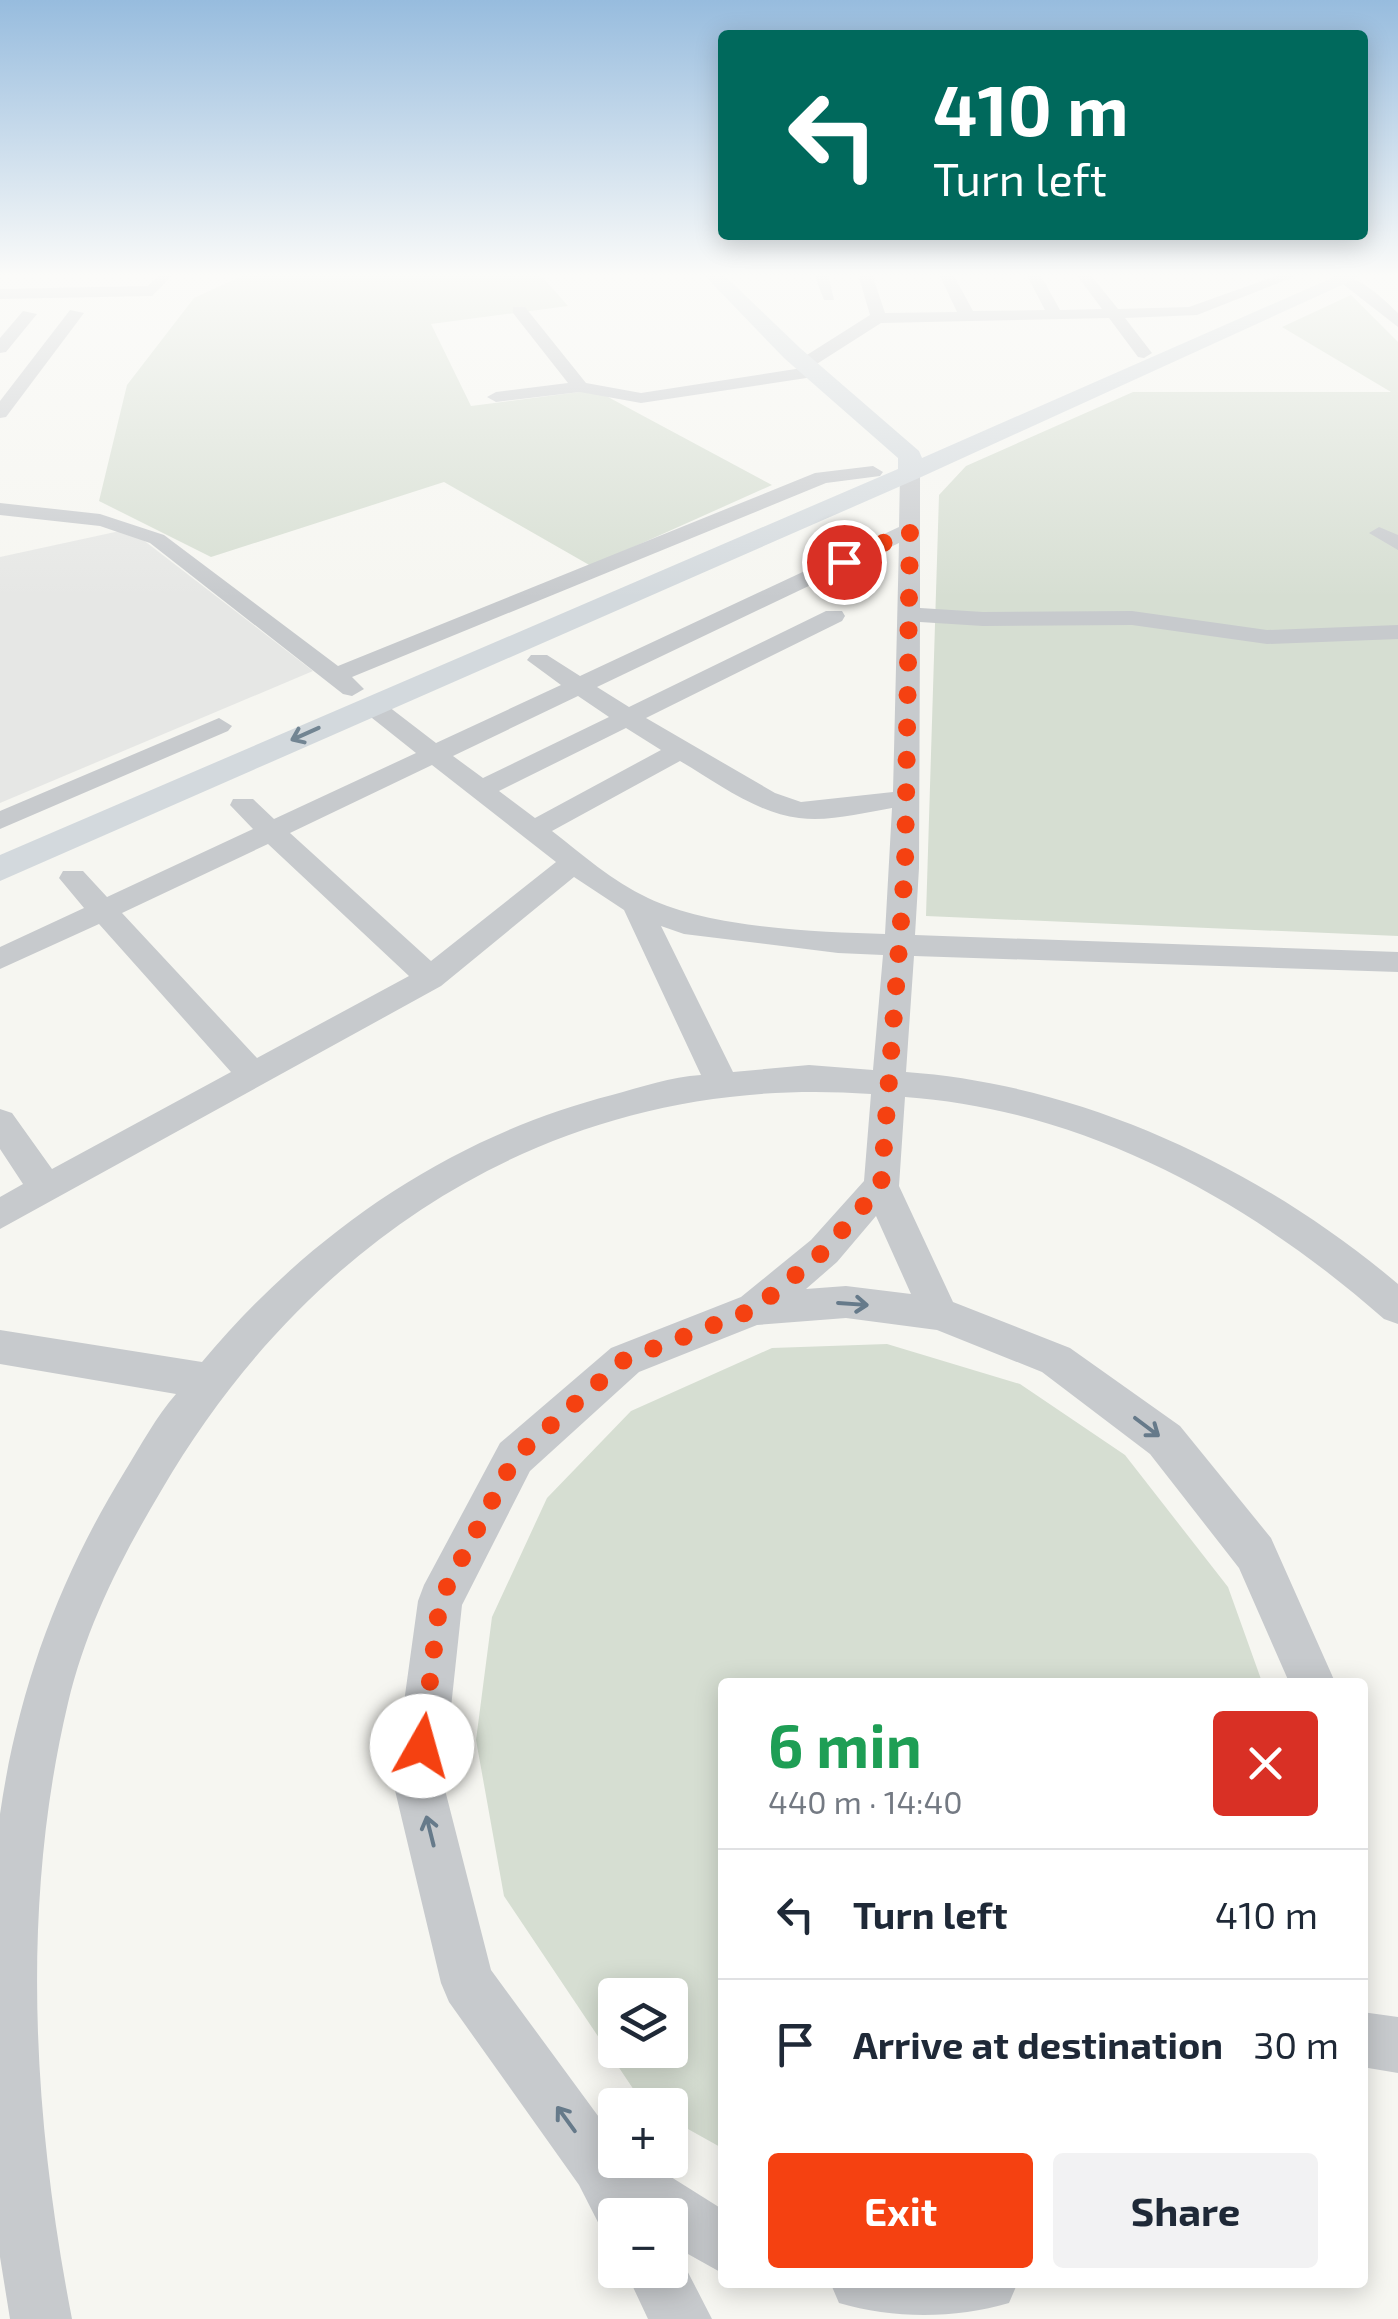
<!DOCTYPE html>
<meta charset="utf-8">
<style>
body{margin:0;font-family:"Exo 2",sans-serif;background:#f2f2f3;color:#1f2937;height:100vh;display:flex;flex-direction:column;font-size:38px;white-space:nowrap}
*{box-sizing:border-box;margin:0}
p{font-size:32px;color:#747a83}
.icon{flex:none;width:55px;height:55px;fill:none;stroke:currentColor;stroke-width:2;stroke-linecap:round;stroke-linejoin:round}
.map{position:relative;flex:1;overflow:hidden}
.drawer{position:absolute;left:718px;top:1678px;width:650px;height:610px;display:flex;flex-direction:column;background:#fff;border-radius:10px;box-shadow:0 5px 25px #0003}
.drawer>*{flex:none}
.hud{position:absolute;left:718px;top:30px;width:650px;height:210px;border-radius:10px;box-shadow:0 5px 25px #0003;background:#00695c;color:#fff;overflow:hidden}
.fabs{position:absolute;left:598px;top:1978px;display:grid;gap:20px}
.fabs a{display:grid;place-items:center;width:90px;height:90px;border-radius:10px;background:#fff;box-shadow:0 5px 25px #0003;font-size:50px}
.pin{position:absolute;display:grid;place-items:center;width:85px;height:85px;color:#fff;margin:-42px;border:5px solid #fff;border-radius:50%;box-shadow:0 2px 10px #0007}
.me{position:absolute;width:110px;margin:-55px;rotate:7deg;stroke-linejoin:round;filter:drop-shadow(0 0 8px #0008)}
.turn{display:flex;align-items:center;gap:35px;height:210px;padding:0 50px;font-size:45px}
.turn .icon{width:130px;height:130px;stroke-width:2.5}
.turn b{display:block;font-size:70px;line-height:85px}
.round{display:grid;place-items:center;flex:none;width:105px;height:105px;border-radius:10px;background:#f2f2f3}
.headline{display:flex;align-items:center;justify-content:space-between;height:170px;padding:0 50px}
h1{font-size:60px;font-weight:700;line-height:75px;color:#1e9e55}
.cta{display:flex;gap:20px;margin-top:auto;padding:20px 50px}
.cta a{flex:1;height:115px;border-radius:10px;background:#f54111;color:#fff;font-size:40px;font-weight:700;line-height:115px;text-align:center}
.cta a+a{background:#f2f2f3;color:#1f2937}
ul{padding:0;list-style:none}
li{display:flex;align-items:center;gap:30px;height:130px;padding:0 50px;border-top:2px solid #e0e1e3}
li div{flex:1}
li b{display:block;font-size:38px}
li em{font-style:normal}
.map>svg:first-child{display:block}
.built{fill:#e6e7e5}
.green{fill:#d6ded2;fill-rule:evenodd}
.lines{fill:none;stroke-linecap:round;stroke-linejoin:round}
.minor{fill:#c7cacd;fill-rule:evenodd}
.major{fill:#d3d9dd;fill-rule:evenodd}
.oneway{stroke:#728593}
.oneway2{stroke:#667a8a}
.route{stroke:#f54111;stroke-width:18;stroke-dasharray:0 32.4}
</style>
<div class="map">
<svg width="1398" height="2319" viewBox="0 0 1398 2319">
<rect width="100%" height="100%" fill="#f6f6f1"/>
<!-- built -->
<path class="built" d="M129,529L313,671L0,803V557Z"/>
<!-- green -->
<path class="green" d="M246,274H540L568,306L431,324L471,406L595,390L772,485L591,566L444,482L211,557L99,501L127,385L194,298Z
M1351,295L1398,342V936L926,916L939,495L966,466L1133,392H1391L1282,327Z
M887,1344L1020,1384L1125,1455L1228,1587L1262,1682H722V2148L670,2119V2105H644L504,1896L476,1740L492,1617L547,1498L631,1411L772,1348ZM670,1995V2050H615V1995Z"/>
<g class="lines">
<!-- minor -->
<path class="minor" d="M159,274H174L152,296L0,299V289L148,286Z
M814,274H828L834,300H824Z
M858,274H872L885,313L957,312L939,274H953L973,311L1045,310L1026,274H1040L1060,310L1102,309L1076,274H1090L1118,309L1189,307L1281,274H1301L1197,315L1125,318L1152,353L1144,358L1138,357L1109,318L881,323L812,367L822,372L813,377L641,403L580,392L496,402L487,397L496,392L568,383L513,313V307H525L586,383L641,393L802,368L797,364L799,360L870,315Z
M1330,274C1358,274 1378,294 1398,313V327Z
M70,310L84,313L6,417L0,418V401Z
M23,311L37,314L6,352L0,353V338Z
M873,466L883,472L880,476L826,483L352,677L364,689L352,696L343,694L150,543L100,526L0,515V503L100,514L164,535L338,666L815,473Z
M910,467L920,473V608L983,612L1132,611L1267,630L1398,625V639L1267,644L1132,625L983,626L920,622L919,868L915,935L1398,952V972L914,956L906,1072C1086,1085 1262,1169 1398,1284V1324L1384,1319C1250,1201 1086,1110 905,1097L899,1186L953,1302L1070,1348L1180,1426L1271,1538L1335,1682H1289L1239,1568L1150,1454L1042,1372L937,1330L846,1318L757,1325L639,1372L530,1471L462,1605L443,1782L491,1970L615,2139V2160H644L722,2209V2273L670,2244V2215H615V2240L605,2236L579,2185L449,2002L441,1983L393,1782L418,1601L424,1585L500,1443L611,1348L741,1297L811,1240L864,1181L871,1094C566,1072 312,1231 161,1491C121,1558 86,1627 68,1703C20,1905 33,2118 72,2319H10L0,2257V1814C18,1690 59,1578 125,1471C141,1445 156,1417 176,1394L0,1364V1330L202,1362C309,1234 448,1137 612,1095C641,1087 671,1077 701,1075L624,910L574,877L441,986L0,1229V1197L23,1184L0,1149V1109L12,1113L52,1169L231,1072L99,924L0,969V947L84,908L59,878L63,871H83L107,897L253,829L230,805L233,799H253L274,819L416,753L362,710L359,705L362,700H380L436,743L561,685L527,660L531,655H547L580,676L899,527L900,473ZM899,543L893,792L801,802L775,793L646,718L842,621L845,616L842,611H826L629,707L597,687ZM578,696L609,717L483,778L453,756ZM626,728L661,750L535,818L499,791ZM680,761C716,782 756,813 799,818C829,822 862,813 892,808L885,934C815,932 710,928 648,898C612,881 583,855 552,831ZM432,765L556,862L431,961L290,833ZM268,844L409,976L257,1058L122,913ZM661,926L684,934L838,953L883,955L873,1070L809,1065L733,1072ZM876,1216L911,1294L846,1286L806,1289L837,1262Z
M1379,527L1398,535V550L1369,533Z
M219,718L232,726L228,731L0,829V811Z
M1362,2012L1398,2017V2073L1362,2067Z
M670,2246L676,2249L712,2319H648L625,2270H670Z
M830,2282H1018L1009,2303C955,2319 893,2319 839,2303Z"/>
<!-- major -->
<path class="major" d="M703,274H723L800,348L919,451L922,458L1341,274H1366L919,478L0,881V855L898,469V458L784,358Z"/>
</g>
<!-- one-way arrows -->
<defs><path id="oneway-shaft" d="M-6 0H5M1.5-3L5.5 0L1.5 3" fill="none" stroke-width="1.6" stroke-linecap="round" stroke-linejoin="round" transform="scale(2.5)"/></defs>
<use class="oneway" href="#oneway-shaft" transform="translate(305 734) rotate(156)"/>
<g class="oneway2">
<use href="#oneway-shaft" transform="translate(853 1304) rotate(4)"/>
<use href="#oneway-shaft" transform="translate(1147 1427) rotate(37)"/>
<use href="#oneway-shaft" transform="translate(430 1831) rotate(-104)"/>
<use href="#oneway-shaft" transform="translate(566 2119) rotate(-126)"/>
</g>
<!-- sky -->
<linearGradient id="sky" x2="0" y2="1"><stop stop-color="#97bcde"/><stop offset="0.46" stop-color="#fbfbf9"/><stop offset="1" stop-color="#fbfbf9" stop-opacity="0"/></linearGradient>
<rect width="1398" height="598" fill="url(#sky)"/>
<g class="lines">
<!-- route -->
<path class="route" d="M422,1746L440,1600L515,1457L624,1360L755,1309L824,1251L881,1186L905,868L910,530L844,562"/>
</g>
</svg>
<div class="fabs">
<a><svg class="icon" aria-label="layers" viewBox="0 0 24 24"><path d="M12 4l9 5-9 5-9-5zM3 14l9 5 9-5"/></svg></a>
<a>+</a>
<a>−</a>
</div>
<div class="pin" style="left:844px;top:562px;background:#d93025"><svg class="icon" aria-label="arrive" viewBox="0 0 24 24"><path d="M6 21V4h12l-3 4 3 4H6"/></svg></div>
<svg class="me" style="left:422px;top:1746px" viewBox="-20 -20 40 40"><circle r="19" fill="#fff"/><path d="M0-13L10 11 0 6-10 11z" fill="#f54111"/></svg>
<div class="hud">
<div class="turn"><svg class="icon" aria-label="left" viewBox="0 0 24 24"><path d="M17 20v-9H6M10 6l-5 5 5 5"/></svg><div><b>410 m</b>Turn left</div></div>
</div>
<section class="drawer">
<div class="headline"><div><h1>6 min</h1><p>440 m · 14:40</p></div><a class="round" style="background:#d93025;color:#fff"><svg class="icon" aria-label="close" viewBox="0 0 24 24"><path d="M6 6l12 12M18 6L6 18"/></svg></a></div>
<ul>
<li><svg class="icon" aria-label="left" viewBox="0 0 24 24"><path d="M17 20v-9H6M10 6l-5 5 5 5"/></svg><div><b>Turn left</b></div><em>410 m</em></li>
<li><svg class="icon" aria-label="arrive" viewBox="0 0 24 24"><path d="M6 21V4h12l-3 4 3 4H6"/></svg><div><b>Arrive at destination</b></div><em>30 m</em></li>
</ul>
<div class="cta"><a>Exit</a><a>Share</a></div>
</section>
</div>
